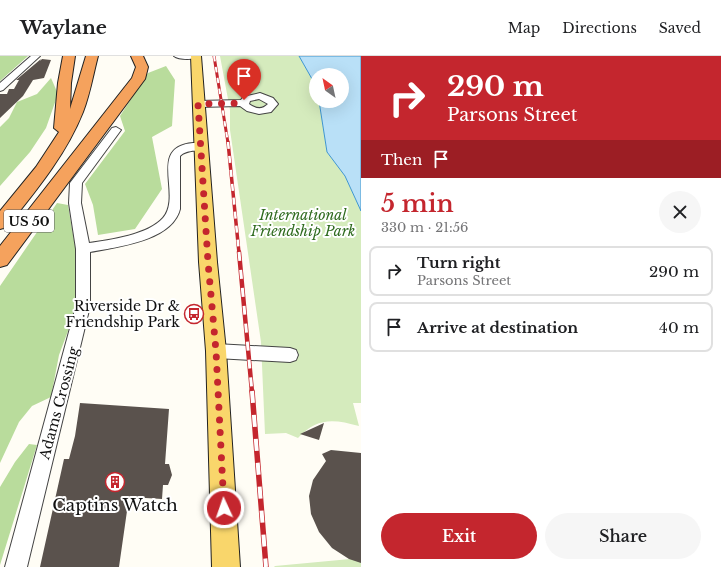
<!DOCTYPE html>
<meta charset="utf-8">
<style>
body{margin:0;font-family:"Libre Baskerville",serif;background:#f6f6f6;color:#202124;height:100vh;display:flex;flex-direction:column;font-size:15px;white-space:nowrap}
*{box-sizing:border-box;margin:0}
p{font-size:13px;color:#757577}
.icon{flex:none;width:22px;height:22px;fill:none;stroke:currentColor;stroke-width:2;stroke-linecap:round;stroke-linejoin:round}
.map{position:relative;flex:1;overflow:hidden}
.drawer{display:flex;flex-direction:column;background:#fff;width:360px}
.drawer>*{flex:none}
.banner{background:#c4262e;color:#fff;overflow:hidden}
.needle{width:26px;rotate:327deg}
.buttons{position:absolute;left:309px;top:12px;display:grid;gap:8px}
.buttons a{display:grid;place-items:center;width:40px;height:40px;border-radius:50%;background:#fff;box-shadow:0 4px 16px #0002;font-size:20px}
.pin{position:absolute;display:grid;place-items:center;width:34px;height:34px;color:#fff;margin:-41px -17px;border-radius:50% 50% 50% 0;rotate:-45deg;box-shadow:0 0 4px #0007}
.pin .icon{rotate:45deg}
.me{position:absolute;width:44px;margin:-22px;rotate:357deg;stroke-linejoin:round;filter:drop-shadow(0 0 3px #0008)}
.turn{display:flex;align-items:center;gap:14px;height:84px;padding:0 20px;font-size:18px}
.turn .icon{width:52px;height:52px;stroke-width:2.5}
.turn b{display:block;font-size:28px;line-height:34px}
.then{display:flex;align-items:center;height:38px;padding:0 20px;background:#0003;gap:8px;font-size:15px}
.round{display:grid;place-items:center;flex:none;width:42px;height:42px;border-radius:21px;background:#f6f6f6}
.summary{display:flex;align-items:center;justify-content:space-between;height:68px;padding:0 20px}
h1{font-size:24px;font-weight:600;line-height:30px;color:#c4262e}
.action{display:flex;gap:8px;margin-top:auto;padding:8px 20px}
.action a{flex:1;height:46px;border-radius:24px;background:#c4262e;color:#fff;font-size:16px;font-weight:600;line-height:46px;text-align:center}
.action a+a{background:#f6f6f6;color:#202124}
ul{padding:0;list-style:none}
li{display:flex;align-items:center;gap:12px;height:50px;margin:0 8px 6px;padding:0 12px;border:2px solid #e0e0e0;border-radius:8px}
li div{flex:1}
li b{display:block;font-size:15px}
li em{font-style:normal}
header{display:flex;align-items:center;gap:24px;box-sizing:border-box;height:56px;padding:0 20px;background:#fff;border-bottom:1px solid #e0e0e0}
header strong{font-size:19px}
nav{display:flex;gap:22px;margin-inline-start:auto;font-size:14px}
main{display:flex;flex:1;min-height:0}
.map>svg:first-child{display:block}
.green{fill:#d5ebbd}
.forest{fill:#b9dc9c}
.water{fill:#b9e0f7;stroke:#3f96cf}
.building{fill:#5a524d}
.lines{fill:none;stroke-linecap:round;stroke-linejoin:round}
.minor-casing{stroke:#444;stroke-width:2}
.major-casing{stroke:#222;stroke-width:2}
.highway-casing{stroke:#222;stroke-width:2}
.minor{fill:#fff;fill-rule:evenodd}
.major{fill:#f9d66b;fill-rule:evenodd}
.highway{fill:#f5a25d;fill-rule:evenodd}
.rail-far3-casing{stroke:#c4262e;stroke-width:3}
.rail-far2-casing{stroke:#c4262e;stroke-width:3.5}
.rail-far1-casing{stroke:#c4262e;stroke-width:4.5}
.rail-casing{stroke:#c4262e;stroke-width:5.5}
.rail-far3{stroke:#fff;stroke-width:2;stroke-dasharray:5.5;stroke-linecap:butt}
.rail-far2{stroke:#fff;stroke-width:2.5;stroke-dasharray:7;stroke-linecap:butt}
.rail-far1{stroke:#fff;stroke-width:3;stroke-dasharray:9;stroke-linecap:butt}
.rail{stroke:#fff;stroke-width:4;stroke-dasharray:12;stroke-linecap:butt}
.route{stroke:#c4262e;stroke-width:7;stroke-dasharray:0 12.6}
.labels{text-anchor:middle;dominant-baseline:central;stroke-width:4;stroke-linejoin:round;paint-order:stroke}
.shield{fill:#fff;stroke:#585858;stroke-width:1}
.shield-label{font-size:13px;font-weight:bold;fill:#111}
.park-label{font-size:14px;font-style:italic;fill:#2f6b1f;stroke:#fff}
.poi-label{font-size:14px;fill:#111;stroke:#fff;text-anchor:end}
.street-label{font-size:14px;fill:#111;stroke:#fff}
.near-poi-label{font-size:17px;fill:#111;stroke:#fff}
</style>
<header>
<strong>Waylane</strong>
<nav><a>Map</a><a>Directions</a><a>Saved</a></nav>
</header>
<main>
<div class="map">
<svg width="361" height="511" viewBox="0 0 361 511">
<rect width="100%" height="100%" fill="#fffdf5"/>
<!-- green -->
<path class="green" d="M220,0H299L316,30V45H319L327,96L345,120L361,155V347H353L359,370C334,363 317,361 298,382L286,377L265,378L261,286L230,74V54Z
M361,502V511H274L275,510Z"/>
<!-- forest -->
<path class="forest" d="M0,0H28L0,25Z
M166,10L175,24L172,70L152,81L162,133L135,173L98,179L93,149L85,128L125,75L120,60L148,17Z
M51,22L58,38L46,72L30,96L0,130V71L9,62L17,46L37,38Z
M57,147L68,149L77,202L74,259L59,299L51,341L32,350L19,366L0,407V230Z
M29,388L37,389L0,509V431L15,406Z"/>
<!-- water -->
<path class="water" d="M299,0H361V155L345,120L327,96L319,45H342V19H316V30Z"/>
<!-- building -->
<path class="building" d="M41,3L40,5L42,3L51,4L44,22L33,24L23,40L0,62V38H7L9,33H14L19,24H16Z
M80,347L169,353L165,408H169L172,419L168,429H163L162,443L129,441L119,511H40L64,403H69L75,380Z
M324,367L319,384L300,378Z
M331,394L361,397V507L349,503L332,492L319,476L311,458L309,440L313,424L326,405L322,398Z"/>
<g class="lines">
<defs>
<path id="minor" d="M31,0H40L3,34L0,35V27Z
M174,0H200C195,4 179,4 174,0Z
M260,37L273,42L278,48L271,56L259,58L247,55L240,50L198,51L193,48L198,45L241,44L243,41ZM259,43L268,48C262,54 256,53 249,48L250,45Z
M116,71L121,74L82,127L81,147L89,187C110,184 148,179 163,162C183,139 147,91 193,87C199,87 204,86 207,90C201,97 188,92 180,100V153C172,185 117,191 90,196V250L27,511H5L76,250V193L69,147L70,127L112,72Z
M216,288L290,292L296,294L298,299L296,304L290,306L216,302L210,300L208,295L210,290Z"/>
<path id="major" d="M191,0H201L217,206L226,295L240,511H212L206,295L199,206Z"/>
<path id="highway" d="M63,0H75L71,27L70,53L86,0H98C93,19 90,38 83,56C66,99 35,136 7,171L0,173V155L36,111L59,76L54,72L58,27Z
M131,0H143L148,11L145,23L7,209L0,211V190L132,22L136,11Z"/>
</defs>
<!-- minor casing -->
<use href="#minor" class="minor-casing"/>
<!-- major casing -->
<use href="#major" class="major-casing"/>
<!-- highway casing -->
<use href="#highway" class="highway-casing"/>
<!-- minor -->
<use href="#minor" class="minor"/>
<!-- major -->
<use href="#major" class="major"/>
<!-- highway -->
<use href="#highway" class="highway"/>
<defs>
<path id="rail-far3" d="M214,0L228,87"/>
<path id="rail-far2" d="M228,86L239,197"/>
<path id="rail-far1" d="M239,196L252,336"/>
<path id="rail" d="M252,335L266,511"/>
</defs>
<!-- rail-far3 casing -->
<use href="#rail-far3" class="rail-far3-casing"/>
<!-- rail-far2 casing -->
<use href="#rail-far2" class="rail-far2-casing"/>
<!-- rail-far1 casing -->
<use href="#rail-far1" class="rail-far1-casing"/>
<!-- rail casing -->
<use href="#rail" class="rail-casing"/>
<!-- rail-far3 -->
<use href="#rail-far3" class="rail-far3"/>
<!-- rail-far2 -->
<use href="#rail-far2" class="rail-far2"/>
<!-- rail-far1 -->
<use href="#rail-far1" class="rail-far1"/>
<!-- rail -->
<use href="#rail" class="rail"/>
</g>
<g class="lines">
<!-- route -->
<path class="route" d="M224,452L216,295L208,206L198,48L243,47L244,44"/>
</g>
<!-- icons -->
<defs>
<symbol id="bus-ring" viewBox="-11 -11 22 22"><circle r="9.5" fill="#fff" stroke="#c4262e" stroke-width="1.5"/><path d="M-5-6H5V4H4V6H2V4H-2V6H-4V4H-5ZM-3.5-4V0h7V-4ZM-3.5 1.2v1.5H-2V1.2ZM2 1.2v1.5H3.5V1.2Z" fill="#c4262e"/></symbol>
<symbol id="building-ring" viewBox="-11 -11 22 22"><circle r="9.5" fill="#fff" stroke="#c4262e" stroke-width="1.5"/><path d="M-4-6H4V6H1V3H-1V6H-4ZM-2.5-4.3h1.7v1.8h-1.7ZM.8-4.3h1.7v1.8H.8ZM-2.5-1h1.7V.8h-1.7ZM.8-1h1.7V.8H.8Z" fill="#c4262e"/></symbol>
</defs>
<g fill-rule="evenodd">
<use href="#bus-ring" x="183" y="247" width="22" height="22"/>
<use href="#building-ring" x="104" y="415" width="22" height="22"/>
</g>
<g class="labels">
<!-- shield labels -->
<rect class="shield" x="4" y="154" width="50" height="22" rx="3"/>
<g class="shield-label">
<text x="29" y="165">US 50</text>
</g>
<!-- park labels -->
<g class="park-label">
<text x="303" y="159">International<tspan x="303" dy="16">Friendship Park</tspan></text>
</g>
<!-- poi labels -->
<g class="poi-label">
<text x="180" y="250">Riverside Dr &amp;<tspan x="180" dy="16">Friendship Park</tspan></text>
</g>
<!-- street labels -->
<g class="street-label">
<text transform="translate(59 347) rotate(-75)">Adams Crossing</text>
</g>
<!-- near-poi labels -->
<g class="near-poi-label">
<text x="115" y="449">Captins Watch</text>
</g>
</g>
</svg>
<div class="buttons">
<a><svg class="needle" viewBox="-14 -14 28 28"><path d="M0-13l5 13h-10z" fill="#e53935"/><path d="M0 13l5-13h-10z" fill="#757577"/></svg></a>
</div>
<div class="pin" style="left:244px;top:44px;background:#d93025"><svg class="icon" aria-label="arrive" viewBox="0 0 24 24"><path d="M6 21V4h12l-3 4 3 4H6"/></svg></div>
<svg class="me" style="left:224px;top:452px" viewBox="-20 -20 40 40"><circle r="17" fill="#c4262e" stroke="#fff" stroke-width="3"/><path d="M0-11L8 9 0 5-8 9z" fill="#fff"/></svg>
</div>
<section class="drawer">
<div class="banner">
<div class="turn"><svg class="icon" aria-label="right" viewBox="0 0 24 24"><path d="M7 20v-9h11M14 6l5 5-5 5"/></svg><div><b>290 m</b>Parsons Street</div></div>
<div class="then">Then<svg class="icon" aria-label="arrive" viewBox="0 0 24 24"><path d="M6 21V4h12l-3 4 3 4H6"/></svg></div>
</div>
<div class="summary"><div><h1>5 min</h1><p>330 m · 21:56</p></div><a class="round"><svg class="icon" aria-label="close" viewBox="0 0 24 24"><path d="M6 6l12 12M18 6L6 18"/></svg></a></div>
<ul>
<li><svg class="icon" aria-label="right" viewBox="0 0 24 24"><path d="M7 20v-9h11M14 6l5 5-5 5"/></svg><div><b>Turn right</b><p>Parsons Street</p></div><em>290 m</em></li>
<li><svg class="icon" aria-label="arrive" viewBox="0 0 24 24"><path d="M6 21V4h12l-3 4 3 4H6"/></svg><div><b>Arrive at destination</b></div><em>40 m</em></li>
</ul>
<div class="action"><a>Exit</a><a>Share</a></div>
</section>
</main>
